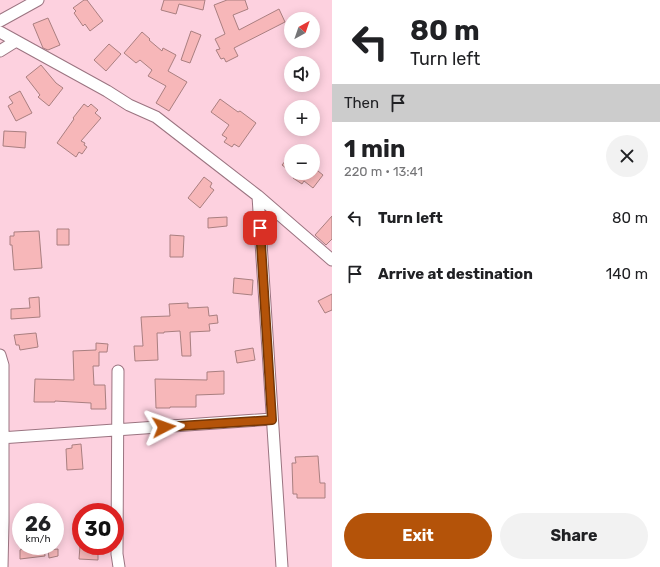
<!DOCTYPE html>
<meta charset="utf-8">
<style>
body{margin:0;font-family:Rubik,sans-serif;background:#f2f2f2;color:#202124;height:100vh;display:flex;flex-direction:column;font-size:15px;white-space:nowrap}
*{box-sizing:border-box;margin:0}
p{font-size:13px;color:#757577}
.icon{flex:none;width:22px;height:22px;fill:none;stroke:currentColor;stroke-width:2;stroke-linecap:round;stroke-linejoin:round}
.map{position:relative;flex:1;overflow:hidden}
.drawer{display:flex;flex-direction:column;background:#fff;width:328px}
.drawer>*{flex:none}
.top-card{background:#fff;color:#202124;overflow:hidden}
.needle{width:26px;rotate:40deg}
.buttons{position:absolute;left:284px;top:12px;display:grid;gap:8px}
.buttons a{display:grid;place-items:center;width:36px;height:36px;border-radius:50%;background:#fff;box-shadow:0 2px 10px #0003;font-size:20px}
.speed{position:absolute;left:12px;top:503px;display:flex;gap:8px;font-size:20px;font-weight:700;text-align:center}
.speed>*{display:grid;place-content:center;width:52px;height:52px;border-radius:50%;background:#fff;box-shadow:0 2px 10px #0003;line-height:1}
.speed small{font-size:10px;font-weight:400}
.speed .limit{border:6px solid #d22;background:#fff;color:#111}
.pin{position:absolute;display:grid;place-items:center;width:34px;height:34px;color:#fff;margin:-17px;border-radius:8px;box-shadow:0 2px 6px #0006}
.me{position:absolute;width:44px;margin:-22px;rotate:86deg;stroke-linejoin:round;filter:drop-shadow(0 0 3px #0008)}
.turn{display:flex;align-items:center;gap:14px;height:84px;padding:0 12px;font-size:18px}
.turn .icon{width:52px;height:52px;stroke-width:2.5}
.turn b{display:block;font-size:28px;line-height:34px}
.then{display:flex;align-items:center;height:38px;padding:0 12px;background:#0003;gap:8px;font-size:15px}
.round{display:grid;place-items:center;flex:none;width:42px;height:42px;border-radius:21px;background:#f2f2f2}
.head{display:flex;align-items:center;justify-content:space-between;height:68px;padding:0 12px}
h1{font-size:24px;font-weight:700;line-height:30px}
.button{display:flex;gap:8px;margin-top:auto;padding:8px 12px}
.button a{flex:1;height:46px;border-radius:24px;background:#b45309;color:#fff;font-size:16px;font-weight:700;line-height:46px;text-align:center}
.button a+a{background:#f2f2f2;color:#202124}
ul{padding:0;list-style:none}
li{display:flex;align-items:center;gap:12px;height:56px;padding:0 12px}
li div{flex:1}
li b{display:block;font-size:15px}
li em{font-style:normal}
main{display:flex;flex:1;min-height:0}
.map>svg:first-child{display:block}
.building{fill:#f7b7b9;stroke:#a97f80}
.lines{fill:none;stroke-linecap:round;stroke-linejoin:round}
.street-casing{stroke:#9b7481;stroke-width:13}
.street{stroke:#fff;stroke-width:11}
.route-casing{stroke:#753606;stroke-width:10}
.route{stroke:#b45309;stroke-width:7}
</style>
<main>
<div class="map">
<svg width="332" height="567" viewBox="0 0 332 567">
<rect width="100%" height="100%" fill="#fdd1df"/>
<!-- building -->
<path class="building" d="M84,0H87L103,21L90,31L85,24L83,26L74,13L76,11L73,8Z
M164,0H205L203,10L179,4L176,14L161,10Z
M227,0H245L248,9L233,15L239,30L279,9L285,22L234,48L238,56L226,62L224,58L221,59L216,50L220,49L215,39L225,34L214,5Z
M48,18L60,45L48,50L43,48L33,24Z
M191,31L201,35L190,63L181,60Z
M142,32L150,39L149,40L162,51L163,48L176,55L168,71L187,82L169,111L156,103L166,86L148,76L152,70L140,60L136,63L124,53Z
M109,44L121,54L106,71L94,60Z
M41,65L56,83L63,88L49,106L38,97L40,95L26,77Z
M20,91L32,113L16,121L8,106L13,103L9,97Z
M220,99L238,112L240,111L256,123L239,147L234,144L232,147L224,142L227,138L222,135L229,125L211,112Z
M84,104L88,107L91,104L98,110L95,113L101,118L81,141L85,143L84,145L87,147L82,154L79,152L76,157L57,143L74,119L73,118Z
M4,131L26,132L25,148L3,146Z
M291,154V172L282,165Z
M313,167L323,175L313,188L304,181L302,184L293,178L295,175L293,173H313Z
M204,177L212,183L210,187L214,190L200,208L188,198Z
M332,216V239L326,245L315,235Z
M227,217V226L208,228V218Z
M57,229H69V245H57Z
M39,231L42,268L14,270L12,245H10V236H14V232Z
M170,235L184,236L183,257H170Z
M234,278L253,280L252,295L233,293Z
M332,294V310L325,313L318,301Z
M39,297L40,317L11,319V309L30,308L29,298Z
M188,303V308L208,307L209,316L217,315L218,323L209,324L210,331L190,332L191,356H182L180,331L164,332V333H157L158,360L135,361L134,346H143L141,317L170,316L169,304Z
M36,333L38,347L20,350L19,345H16L14,335Z
M96,343L108,344L107,352H99V366H93L94,385H105L106,409H91V403L55,401V402H34L35,379L74,380L73,351L96,350Z
M253,348L255,360L237,363L235,351Z
M224,371V394L196,395V407H170V408H156L155,379L207,380V372Z
M81,444L83,469L67,470L66,449L72,448V445Z
M318,456L320,483H325V498H297V494H293L292,463H296L295,457Z
M22,546H44L45,556L20,559V550L22,549Z
M80,546H98V560L79,559Z
M58,549V556L49,558L48,550Z"/>
<g class="lines">
<defs>
<path id="street" d="M0,21L38,0
M0,32L107,91L129,105L156,117L258,196L332,260
M0,51L16,41
M258,196L282,567
M0,355L3,365V522L2,567
M118,371L117,554L119,567
M0,438L272,419"/>
</defs>
<!-- street casing -->
<use href="#street" class="street-casing"/>
<!-- street -->
<use href="#street" class="street"/>
</g>
<g class="lines">
<defs>
<path id="route" d="M164,427L272,420L260,228"/>
</defs>
<!-- route casing -->
<use href="#route" class="route-casing"/>
<!-- route -->
<use href="#route" class="route"/>
</g>
</svg>
<div class="buttons">
<a><svg class="needle" viewBox="-14 -14 28 28"><path d="M0-13l5 13h-10z" fill="#e53935"/><path d="M0 13l5-13h-10z" fill="#757577"/></svg></a>
<a><svg class="icon" aria-label="sound" viewBox="0 0 24 24"><path d="M4 9h4l5-4v14l-5-4H4zM17 9q2 3 0 6"/></svg></a>
<a>+</a>
<a>−</a>
</div>
<div class="speed"><div>26<small>km/h</small></div><div class="limit">30</div></div>
<div class="pin" style="left:260px;top:228px;background:#d93025"><svg class="icon" aria-label="arrive" viewBox="0 0 24 24"><path d="M6 21V4h12l-3 4 3 4H6"/></svg></div>
<svg class="me" style="left:164px;top:427px" viewBox="-20 -20 40 40"><path d="M0-17L14 15 0 8-14 15z" fill="#b45309" stroke="#fff" stroke-width="4"/></svg>
</div>
<section class="drawer">
<div class="top-card">
<div class="turn"><svg class="icon" aria-label="left" viewBox="0 0 24 24"><path d="M17 20v-9H6M10 6l-5 5 5 5"/></svg><div><b>80 m</b>Turn left</div></div>
<div class="then">Then<svg class="icon" aria-label="arrive" viewBox="0 0 24 24"><path d="M6 21V4h12l-3 4 3 4H6"/></svg></div>
</div>
<div class="head"><div><h1>1 min</h1><p>220 m · 13:41</p></div><a class="round"><svg class="icon" aria-label="close" viewBox="0 0 24 24"><path d="M6 6l12 12M18 6L6 18"/></svg></a></div>
<ul>
<li><svg class="icon" aria-label="left" viewBox="0 0 24 24"><path d="M17 20v-9H6M10 6l-5 5 5 5"/></svg><div><b>Turn left</b></div><em>80 m</em></li>
<li><svg class="icon" aria-label="arrive" viewBox="0 0 24 24"><path d="M6 21V4h12l-3 4 3 4H6"/></svg><div><b>Arrive at destination</b></div><em>140 m</em></li>
</ul>
<div class="button"><a>Exit</a><a>Share</a></div>
</section>
</main>
